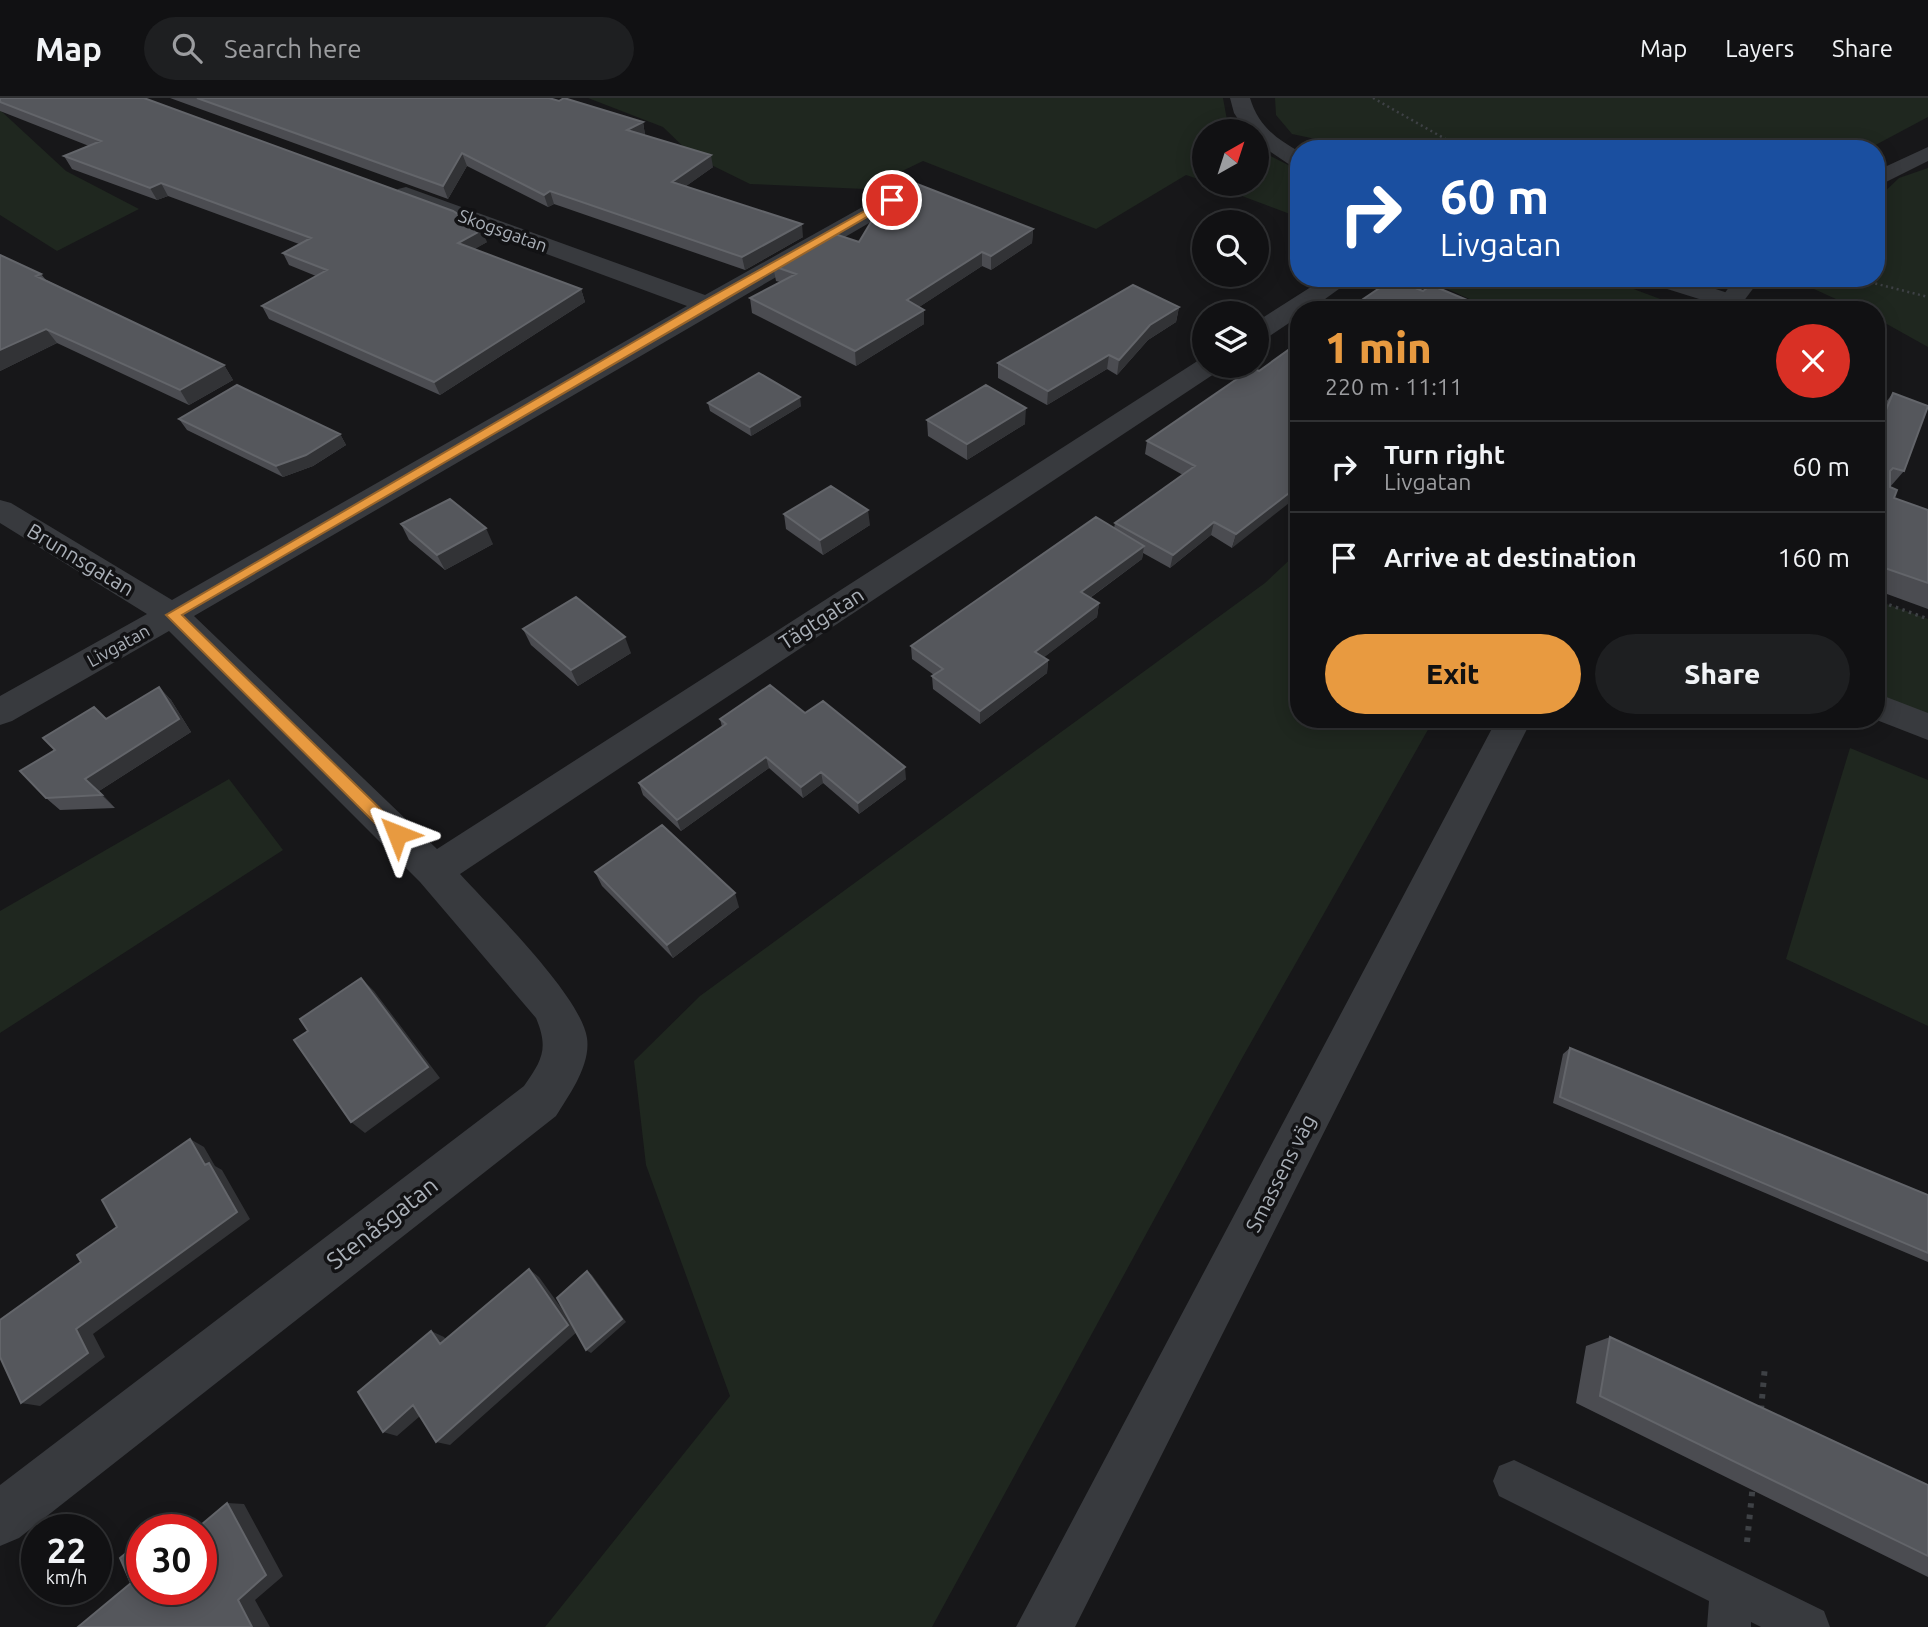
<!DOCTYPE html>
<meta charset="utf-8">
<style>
body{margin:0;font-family:Ubuntu,sans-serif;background:#1e1f21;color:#f1f3f6;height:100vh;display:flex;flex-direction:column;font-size:26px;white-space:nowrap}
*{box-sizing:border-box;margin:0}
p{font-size:23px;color:#9c9da0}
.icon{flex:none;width:38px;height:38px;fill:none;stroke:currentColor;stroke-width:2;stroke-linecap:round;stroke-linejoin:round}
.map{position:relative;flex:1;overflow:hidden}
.side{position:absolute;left:1290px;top:203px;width:595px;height:427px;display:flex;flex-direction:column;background:#111113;border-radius:28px;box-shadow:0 4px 18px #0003,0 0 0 2px #303133}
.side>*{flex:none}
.banner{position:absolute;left:1290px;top:42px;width:595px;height:147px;border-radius:28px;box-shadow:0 4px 18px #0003,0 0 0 2px #303133;background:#1a4fa0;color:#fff;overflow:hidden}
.needle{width:46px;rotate:39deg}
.fabs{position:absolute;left:1192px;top:21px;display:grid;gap:14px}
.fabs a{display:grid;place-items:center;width:77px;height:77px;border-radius:50%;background:#111113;box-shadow:0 4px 18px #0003,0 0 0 2px #303133;font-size:35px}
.speed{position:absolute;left:21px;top:1416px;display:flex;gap:14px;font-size:35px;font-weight:700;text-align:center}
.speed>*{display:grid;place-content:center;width:91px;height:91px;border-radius:50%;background:#111113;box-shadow:0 4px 18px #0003,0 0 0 2px #303133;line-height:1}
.speed small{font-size:18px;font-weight:400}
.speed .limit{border:10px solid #d22;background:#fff;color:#111}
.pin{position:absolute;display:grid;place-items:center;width:60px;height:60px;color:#fff;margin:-30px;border:4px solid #fff;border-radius:50%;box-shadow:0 2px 7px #0007}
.me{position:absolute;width:77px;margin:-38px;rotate:315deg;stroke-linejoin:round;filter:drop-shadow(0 0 5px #0008)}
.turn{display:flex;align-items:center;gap:24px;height:147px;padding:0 35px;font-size:32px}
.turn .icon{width:91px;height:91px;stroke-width:2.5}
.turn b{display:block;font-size:49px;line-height:60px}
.round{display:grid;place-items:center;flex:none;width:74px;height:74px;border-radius:37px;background:#1e1f21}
.overview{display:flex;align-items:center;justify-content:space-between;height:119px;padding:0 35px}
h1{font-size:42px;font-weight:800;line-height:52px;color:#e89a40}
.button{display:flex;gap:14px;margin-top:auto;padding:14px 35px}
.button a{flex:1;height:80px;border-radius:42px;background:#e89a40;color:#111;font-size:28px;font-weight:800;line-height:80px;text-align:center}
.button a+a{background:#1e1f21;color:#f1f3f6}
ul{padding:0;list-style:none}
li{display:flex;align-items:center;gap:21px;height:91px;padding:0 35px;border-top:2px solid #303133}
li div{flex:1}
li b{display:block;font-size:26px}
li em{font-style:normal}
header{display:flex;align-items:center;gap:42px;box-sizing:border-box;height:98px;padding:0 35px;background:#111113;border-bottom:2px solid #303133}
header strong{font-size:33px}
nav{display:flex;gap:38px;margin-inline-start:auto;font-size:24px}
.search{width:490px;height:63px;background:#1e1f21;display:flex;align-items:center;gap:18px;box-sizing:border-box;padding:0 24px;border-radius:38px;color:#9c9da0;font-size:26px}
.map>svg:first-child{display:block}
.green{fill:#1f271f}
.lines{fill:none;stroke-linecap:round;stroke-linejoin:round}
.path-far2{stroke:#3e4145;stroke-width:2.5;stroke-dasharray:2 3.5;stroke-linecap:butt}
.path-far1{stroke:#3e4145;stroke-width:3.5;stroke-dasharray:2.5 4.5;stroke-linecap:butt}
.path{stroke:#3e4145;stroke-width:6;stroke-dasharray:4.5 7;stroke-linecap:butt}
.service{fill:#383a3e;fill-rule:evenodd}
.minor{fill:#383a3e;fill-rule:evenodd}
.tertiary{fill:#383a3e;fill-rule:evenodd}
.wall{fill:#4b4c51}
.shaded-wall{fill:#323336}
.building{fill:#55575c;stroke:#63656a;stroke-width:2}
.route{fill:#e89a40;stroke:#97642a;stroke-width:2}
.labels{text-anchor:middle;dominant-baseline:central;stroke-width:7;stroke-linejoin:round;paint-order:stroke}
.far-street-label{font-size:18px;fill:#aab0b8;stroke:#121214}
.street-label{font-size:21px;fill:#aab0b8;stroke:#121214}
.near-street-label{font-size:24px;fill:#aab0b8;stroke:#121214}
</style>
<header>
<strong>Map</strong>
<div class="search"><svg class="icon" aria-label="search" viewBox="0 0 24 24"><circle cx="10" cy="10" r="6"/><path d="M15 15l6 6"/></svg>Search here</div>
<nav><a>Map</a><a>Layers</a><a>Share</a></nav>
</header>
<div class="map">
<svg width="1928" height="1529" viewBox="0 0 1928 1529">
<rect width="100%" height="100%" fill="#171719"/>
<!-- green -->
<path class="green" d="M588,0H1223L1227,22L1236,33H1204V83L1186,77L1096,131L923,63L865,91L750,86L693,58L663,29Z
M1275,0H1928V19L1868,51H1363L1292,36L1276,17Z
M0,12L66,73L139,111L57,153L0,117Z
M1257,51L1298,72V119L1210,86H1256Z
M1928,70V249L1876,220V212H1860L1792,181L1876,180V102L1899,80Z
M1424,180H1604L1663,202L1660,212H1493Z
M1298,454V621H1434L1241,962L932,1529H545L730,1298L646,1067L634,963L700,898L1265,485Z
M1876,502L1928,521V629L1876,609Z
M1850,650L1928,682V928L1786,861Z
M229,681L283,752L0,935V813Z"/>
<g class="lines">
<!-- path-far2 -->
<path class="path-far2" d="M1373,0L1463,51
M1854,180L1928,199"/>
<!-- path-far1 -->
<path class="path-far1" d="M1876,502L1928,521"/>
<!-- path -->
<path class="path" d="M1761,1312L1765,1268
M1747,1444L1753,1386"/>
<!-- service -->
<path class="service" d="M1514,1362L1824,1513L1830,1529H1761L1751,1524V1529H1707L1709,1503L1499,1398L1493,1383L1499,1368Z"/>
<!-- minor -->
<path class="minor" d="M1230,0H1250C1258,27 1275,40 1298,53V68L1290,67L1256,44V33H1246L1234,15Z
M406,89L705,197L884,97H900L903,102L900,107L194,518L437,751L1199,262L1204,261V268H1221L1217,274L460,776C491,810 581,898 587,940C591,967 569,997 556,1018L19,1440L0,1448V1387L524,988C542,962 549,951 536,920L420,784L169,533L12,623L0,627V598L147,516L0,425V402L11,405L172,502L687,208L398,101L395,96L398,91Z
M1325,180H1354L1310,212H1298V219L1265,241L1256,244V224Z
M1645,180H1682L1737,198L1740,203L1737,208L1728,210L1648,185Z
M1876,595L1928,615V642L1874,621H1876Z"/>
<!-- tertiary -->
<path class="tertiary" d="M1928,49V63L1876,89V73Z
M1736,180H1761L1737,212H1712Z
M1497,621H1532L1075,1529H1016Z"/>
</g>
<!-- wall -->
<path class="wall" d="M0,0L487,144L474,151L581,191L585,204L440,297L269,221L262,208L316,178L289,167L283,155L299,146L168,98L157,102L72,71L64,58L89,48L0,13Z
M170,0H549L643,24L645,37H644L713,69L686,88L803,139L745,172L554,106L548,109L467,68L448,101Z
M899,79L1033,131L1032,145L991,172L982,168L919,209L924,226L856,268L752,215L750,200L780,184L776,183L773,168L859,144L885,120L884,114L900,93Z
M0,157L41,176L46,182L224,267L233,282L189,307L57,245L0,273Z
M1179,209L1176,224L1148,242L1117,277L1107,271L1047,307L998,280V265Z
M1298,245L1232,450L1211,437L1170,470L1143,455L1142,461L1090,500L1099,505L1097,519L1044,559L1048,562L1047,575L980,626L933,591L932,578L934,577L912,561L911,548L1114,430L1115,425L1183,377L1145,356L1147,343L1259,273Z
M1893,295L1904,373L1890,389L1894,400L1928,412V511L1876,492V317Z
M708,305L801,308L751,338L710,313Z
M179,321L340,336L346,347L313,368L283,379L187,332Z
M927,322L1025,326L967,362L928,338Z
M784,416L870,427L823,457L786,431Z
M401,426L493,446L445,472L409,442Z
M523,531L631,555L578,588L531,547Z
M159,589L171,602L191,634L99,693L115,710L60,712L46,700L106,621Z
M805,615L906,681L859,716L823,685L803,700L769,670L681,733L643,697L639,685L722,629L720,621Z
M595,774L739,809L673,860L602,788Z
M1570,950L1928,1097V1164L1553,1005L1563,956Z
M1610,1239L1928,1387V1479L1576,1305L1586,1248Z"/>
<!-- shaded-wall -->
<path class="shaded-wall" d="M643,24L645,37L629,44L627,32Z
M462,55L467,68L448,101L443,88Z
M711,57L713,69L675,96L672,84Z
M161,85L168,98L157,102L150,90Z
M550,93L554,106L548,109L544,97Z
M802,126L803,139L745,172L742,159Z
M1033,131L1032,145L991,172V158Z
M482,132L487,144L463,158L458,145Z
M982,154V168L907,217V202Z
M581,191L585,204L440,297L434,284Z
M1179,209L1176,224L1148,242L1117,277L1119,262L1150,227Z
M924,212V226L856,268L855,253Z
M46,231L57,245L0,273V252Z
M1109,257L1107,271L1047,307L1048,293Z
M224,267L233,282L189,307L180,292Z
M800,299L801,308L751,338L750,329Z
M1026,310L1025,326L967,362V346Z
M340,336L346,347L313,368L283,379L276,368Z
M1298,388V398L1232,450L1236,436Z
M868,412L870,427L823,457L820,442Z
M1214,424L1211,437L1170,470L1173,457Z
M486,430L493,446L445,472L437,457Z
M1144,448L1142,461L1080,507L1081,494Z
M1099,505L1097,519L1034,567L1035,554Z
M625,539L631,555L578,588L571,572Z
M1048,562L1047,575L980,626V613Z
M159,589L171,602L191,634L99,693L115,710L85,681Z
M766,659L769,670L681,733L677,722Z
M905,669L906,681L859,716L858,705Z
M821,674L823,685L803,700L801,689Z
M735,795L739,809L673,860L667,847Z
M361,880L374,893L440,980L365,1035L351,1024Z
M190,1041L204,1049L215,1068L222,1072L250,1121L93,1236L105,1259L40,1308L21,1305L76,1231L205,1067Z
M529,1171L539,1179L578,1233L450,1347L436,1344Z
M587,1173L592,1177L626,1224L591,1255L586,1252Z
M431,1233L444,1239L453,1251L440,1246Z
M413,1307L427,1312L397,1338L383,1334Z
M227,1405L244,1406L283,1478L255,1502L270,1529H252L238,1502Z
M164,1424L182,1425L185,1432H167Z"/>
<!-- building -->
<path class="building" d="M0,0H144L453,113L482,132L458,145L581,191L434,284L262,208L327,172L283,155L311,140L161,85L150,90L64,58L101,43L0,4Z
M197,0H549L559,3L564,0L643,24L627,32L711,57L672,84L802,126L742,159L550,93L544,97L462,55L443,88Z
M899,79L1033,131L991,158L982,154L907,202L924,212L855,253L750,200L796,176L773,168L832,135L859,144L874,119L890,121L894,118L884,114L889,102L905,89Z
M0,157L41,176L36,178L224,267L180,292L46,231L0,252Z
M1393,181L1423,193L1431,187L1491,212H1347Z
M1133,187L1179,209L1150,227L1119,262L1109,257L1048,293L998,265Z
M1298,245V388L1236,436L1214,424L1173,457L1115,425L1195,368L1147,343L1253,270L1259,273Z
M759,275L800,299L750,329L708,305Z
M237,287L340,336L306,357L276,368L179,321Z
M986,287L1026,310L967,346L927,322Z
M1893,295L1928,308L1904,373L1893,370L1890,373V389L1897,392L1894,400L1928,412V485L1876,467V457L1878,451L1876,450V336Z
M831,388L868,412L820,442L784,416Z
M450,401L486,430L437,457L401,426Z
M1096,419L1144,448L1081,494L1099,505L1035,554L1048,562L980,613L932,578L943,571L911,548Z
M576,499L625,539L571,572L523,531Z
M770,587L805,615L823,603L905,669L858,705L821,674L801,689L766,659L677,722L639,685L726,626L720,621Z
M159,589L179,621L85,681L102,697L46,700L20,673L55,652L43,640L94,609L106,621Z
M662,727L735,795L667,847L595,774Z
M361,880L428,969L351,1024L294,942L308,933L300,921Z
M1570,950L1928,1097V1155L1560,999Z
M190,1041L205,1067L209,1065L237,1114L76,1231L88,1255L21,1305L0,1259V1222L81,1164L77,1157L117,1129L102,1102Z
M529,1171L568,1227L436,1344L413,1307L383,1334L358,1294L431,1233L440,1246Z
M587,1173L622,1221L586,1252L557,1200Z
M1610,1239L1928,1387V1458L1600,1298Z
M227,1405L266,1477L238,1502L252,1529H78L131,1485L120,1460L142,1442V1491H201V1432H195Z
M164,1424L167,1432H154Z"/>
<!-- route -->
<path class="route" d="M888,100L896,102L182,517L402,732L404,736L402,741H391L166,517L702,204Z"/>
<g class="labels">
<!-- far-street labels -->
<g class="far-street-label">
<text transform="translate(503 132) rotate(20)">Skogsgatan</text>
<text transform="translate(118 547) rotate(-29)">Livgatan</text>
</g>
<!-- street labels -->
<g class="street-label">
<text transform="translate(81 461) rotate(31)">Brunnsgatan</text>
<text transform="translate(821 520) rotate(-33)">Tägtgatan</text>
<text transform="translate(1280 1075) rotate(-63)">Smassens väg</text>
</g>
<!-- near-street labels -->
<g class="near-street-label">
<text transform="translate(382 1125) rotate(-38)">Stenåsgatan</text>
</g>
</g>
</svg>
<div class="fabs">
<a><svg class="needle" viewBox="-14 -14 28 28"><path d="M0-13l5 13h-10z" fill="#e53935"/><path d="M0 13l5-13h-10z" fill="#9c9da0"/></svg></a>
<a><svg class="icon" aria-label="search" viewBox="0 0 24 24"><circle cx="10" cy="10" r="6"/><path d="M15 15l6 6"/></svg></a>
<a><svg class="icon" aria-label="layers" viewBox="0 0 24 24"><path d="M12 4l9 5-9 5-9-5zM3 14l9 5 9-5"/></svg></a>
</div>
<div class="speed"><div>22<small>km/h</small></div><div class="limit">30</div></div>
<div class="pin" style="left:892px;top:102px;background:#d93025"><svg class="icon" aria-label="arrive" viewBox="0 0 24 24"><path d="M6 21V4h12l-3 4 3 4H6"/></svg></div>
<svg class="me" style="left:397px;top:736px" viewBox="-20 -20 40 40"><path d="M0-17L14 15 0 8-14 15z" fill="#e89a40" stroke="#fff" stroke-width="4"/></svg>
<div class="banner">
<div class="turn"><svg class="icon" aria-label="right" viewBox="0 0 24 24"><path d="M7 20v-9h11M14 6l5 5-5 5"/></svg><div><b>60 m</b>Livgatan</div></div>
</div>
<section class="side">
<div class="overview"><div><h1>1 min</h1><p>220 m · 11:11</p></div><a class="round" style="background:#d93025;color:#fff"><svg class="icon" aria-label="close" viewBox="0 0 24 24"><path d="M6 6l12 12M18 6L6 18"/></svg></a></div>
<ul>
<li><svg class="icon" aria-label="right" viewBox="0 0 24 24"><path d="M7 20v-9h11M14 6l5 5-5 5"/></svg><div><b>Turn right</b><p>Livgatan</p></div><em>60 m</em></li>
<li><svg class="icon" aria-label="arrive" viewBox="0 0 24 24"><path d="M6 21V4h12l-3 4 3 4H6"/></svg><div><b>Arrive at destination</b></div><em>160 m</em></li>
</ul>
<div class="button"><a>Exit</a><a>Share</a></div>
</section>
</div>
